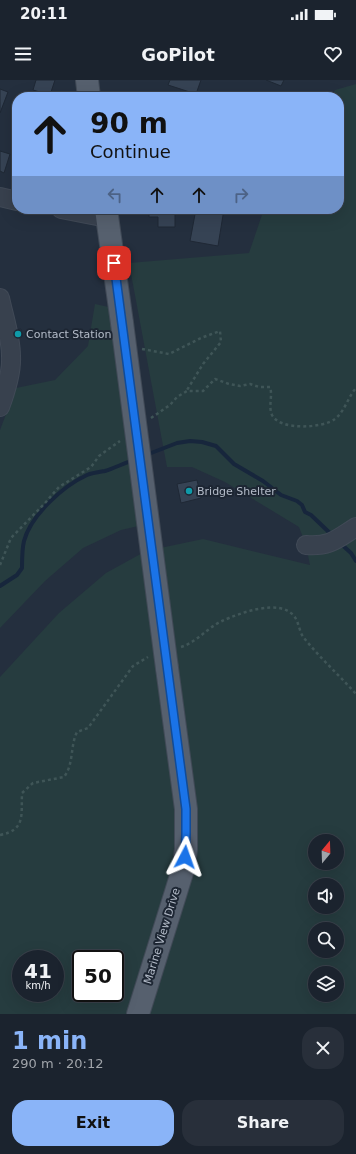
<!DOCTYPE html>
<meta charset="utf-8">
<style>
body{margin:0;font-family:"DejaVu Sans",sans-serif;background:#282f3a;color:#f1f3f6;height:100vh;display:flex;flex-direction:column;font-size:15px;white-space:nowrap}
*{box-sizing:border-box;margin:0}
p{font-size:13px;color:#a0a4aa}
.icon{flex:none;width:22px;height:22px;fill:none;stroke:currentColor;stroke-width:2;stroke-linecap:round;stroke-linejoin:round}
.map{position:relative;height:934px;overflow:hidden}
.drawer{display:flex;flex-direction:column;background:#1b232e;flex:1}
.drawer>*{flex:none}
.hud{position:absolute;left:12px;top:12px;width:332px;height:122px;border-radius:16px;box-shadow:0 4px 16px #0002,0 0 0 1px #39404a;background:#8ab4f8;color:#111;overflow:hidden}
.needle{width:26px;rotate:19deg}
.fabs{position:absolute;left:308px;top:754px;display:grid;gap:8px}
.fabs a{display:grid;place-items:center;width:36px;height:36px;border-radius:50%;background:#1b232e;box-shadow:0 4px 16px #0002,0 0 0 1px #39404a;font-size:20px}
.speed{position:absolute;left:12px;top:870px;display:flex;gap:8px;font-size:20px;font-weight:700;text-align:center}
.speed>*{display:grid;place-content:center;width:52px;height:52px;border-radius:50%;background:#1b232e;box-shadow:0 4px 16px #0002,0 0 0 1px #39404a;line-height:1}
.speed small{font-size:10px;font-weight:400}
.speed .limit{border:2px solid #111;border-radius:6px;background:#fff;color:#111}
.pin{position:absolute;display:grid;place-items:center;width:34px;height:34px;color:#fff;margin:-17px;border-radius:8px;box-shadow:0 2px 6px #0006}
.me{position:absolute;width:44px;margin:-22px;rotate:4deg;stroke-linejoin:round;filter:drop-shadow(0 0 3px #0008)}
.turn{display:flex;align-items:center;gap:14px;height:84px;padding:0 12px;font-size:18px}
.turn .icon{width:52px;height:52px;stroke-width:2.5}
.turn b{display:block;font-size:28px;line-height:34px}
.lanes{display:flex;align-items:center;height:38px;padding:0 12px;background:#0003;justify-content:center;gap:20px;direction:ltr}
.lanes .off{opacity:.35}
.round{display:grid;place-items:center;flex:none;width:42px;height:42px;border-radius:16px;background:#282f3a}
.overview{display:flex;align-items:center;justify-content:space-between;height:68px;padding:0 12px}
h1{font-size:24px;font-weight:600;line-height:30px;color:#8ab4f8}
.action{display:flex;gap:8px;margin-top:auto;padding:8px 12px}
.action a{flex:1;height:46px;border-radius:16px;background:#8ab4f8;color:#111;font-size:16px;font-weight:600;line-height:46px;text-align:center}
.action a+a{background:#282f3a;color:#f1f3f6}
.status{display:flex;justify-content:space-between;align-items:center;height:28px;padding:0 20px;background:#1b232e;direction:ltr}
.status svg{height:11px;fill:currentColor}
header{display:flex;justify-content:space-between;align-items:center;height:52px;padding:0 12px;background:#1b232e;font-size:18px;font-weight:600}
.map>svg:first-child{display:block}
.green{fill:#263c3f;fill-rule:evenodd}
.lines{fill:none;stroke-linecap:round;stroke-linejoin:round}
.stream{stroke:#17263c;stroke-width:4}
.building{fill:#364354;stroke:#1f2835}
.minor-casing{stroke:#414a57;stroke-width:20}
.major-casing{stroke:#414a57;stroke-width:24}
.path{stroke:#3f5557;stroke-width:2.5;stroke-dasharray:3 3;stroke-linecap:butt}
.minor{stroke:#38414e;stroke-width:18}
.major{stroke:#56606e;stroke-width:22}
.major-bridge-casing{stroke:#414a57;stroke-width:24;stroke-linecap:butt}
.major-bridge{stroke:#56606e;stroke-width:22}
.route-casing{stroke:#114b97;stroke-width:10}
.route{stroke:#1a73e8;stroke-width:7}
.culture-dot{fill:#0f9aa8;stroke:#1d2633;stroke-width:1.5}
.labels{text-anchor:middle;dominant-baseline:central;stroke-width:4;stroke-linejoin:round;paint-order:stroke}
.poi-label{font-size:11px;fill:#b4bcc9;stroke:#1d2633;text-anchor:start}
.street-label{font-size:11px;fill:#b4bcc9;stroke:#1d2633}
</style>
<div class="status"><b>20:11</b><svg viewBox="0 0 49 12"><path d="M0 12V9h3v3zM5 12V6h3v6zM10 12V3h3v9zM15 12V0h3v12zM26 1h20v11H26zM47 4h2v5h-2z"/></svg></div>
<header><svg class="icon" aria-label="menu" viewBox="0 0 24 24"><path d="M4 6h16M4 12h16M4 18h16"/></svg>GoPilot<svg class="icon" aria-label="heart" viewBox="0 0 24 24"><path d="M12 20l-8-8c-3-5 5-10 8-4 3-6 11-1 8 4z"/></svg></header>
<div class="map">
<svg width="356" height="934" viewBox="0 0 356 934">
<rect width="100%" height="100%" fill="#242f3e"/>
<!-- green -->
<path class="green" d="M356,4V934H0V597L59,533L106,493L146,471L203,459L310,485L306,465L299,447L225,402L192,387H167L129,183L249,173L264,129H339V17H331L335,10ZM315,761H337V783H315ZM315,805H337V827H315ZM315,849H337V871H315ZM21,879H55V913H21ZM81,879H115V913H81ZM315,893H337V915H315Z
M95,224L113,228L147,444L121,450L83,468L45,501L0,548V350L16,308L55,300L88,266Z"/>
<g class="lines">
<!-- stream -->
<path class="stream" d="M146,375L177,363L190,361L202,362L216,366L234,384L263,401L281,415L297,421L302,425L305,432L311,435L333,456
M340,463L351,473L356,481
M0,506L17,495L22,488C22,479 22,469 24,461C31,435 63,406 87,395C92,393 99,392 105,391C115,388 124,383 134,380"/>
</g>
<!-- building -->
<path class="building" d="M36,0H55L50,15L33,10Z
M170,0H201L196,14L168,5Z
M266,0H284L281,6Z
M0,9L8,12L0,33Z
M0,71L10,74L4,93L0,91Z
M149,129H175V147H158V137H149Z
M196,129H224L218,166L190,161Z
M21,249L22,257L15,258L13,250Z
M197,400L201,418L181,423L177,404Z"/>
<g class="lines">
<defs>
<path id="minor" d="M0,117L17,121
M61,129L107,138
M0,218C4,237 11,257 11,276C12,292 6,311 0,327
M306,465C330,467 337,459 356,447"/>
<path id="major" d="M87,0L89,17
M106,129L122,243
M138,934L176,812L184,786L186,769V729L167,588"/>
</defs>
<!-- minor casing -->
<use href="#minor" class="minor-casing"/>
<!-- major casing -->
<use href="#major" class="major-casing"/>
<!-- path -->
<path class="path" d="M77,251L106,255
M142,269L169,274L201,258L220,251L221,262L203,284L187,310
M151,338L170,325L177,317L187,311H203L215,299L229,304L240,306L250,304L259,307H270C273,316 268,326 272,335C280,351 323,348 335,339C345,331 348,317 356,308
M0,485L11,458L45,423L59,407L91,387L99,376L120,361
M181,567C197,562 207,548 222,541C240,533 279,518 294,536C299,542 299,552 304,558C320,578 339,595 356,614
M0,755C26,750 21,735 22,713L33,703L64,697C74,684 70,666 77,652L88,648L133,586L148,577"/>
<!-- minor -->
<use href="#minor" class="minor"/>
<!-- major -->
<use href="#major" class="major"/>
<defs>
<path id="major-bridge" d="M122,243L167,588"/>
</defs>
<!-- major-bridge casing -->
<use href="#major-bridge" class="major-bridge-casing"/>
<!-- major-bridge -->
<use href="#major-bridge" class="major-bridge"/>
</g>
<g class="lines">
<defs>
<path id="route" d="M114,183L186,729V754L185,777"/>
</defs>
<!-- route casing -->
<use href="#route" class="route-casing"/>
<!-- route -->
<use href="#route" class="route"/>
</g>
<!-- markers -->
<g class="culture-dot">
<circle cx="18" cy="254" r="4"/>
<circle cx="189" cy="411" r="4"/>
</g>
<g class="labels">
<!-- poi labels -->
<g class="poi-label">
<text x="26" y="254">Contact Station</text>
<text x="197" y="411">Bridge Shelter</text>
</g>
<!-- street labels -->
<g class="street-label">
<text transform="translate(162 856) rotate(-73)">Marine View Drive</text>
</g>
</g>
</svg>
<div class="fabs">
<a><svg class="needle" viewBox="-14 -14 28 28"><path d="M0-13l5 13h-10z" fill="#e53935"/><path d="M0 13l5-13h-10z" fill="#a0a4aa"/></svg></a>
<a><svg class="icon" aria-label="sound" viewBox="0 0 24 24"><path d="M4 9h4l5-4v14l-5-4H4zM17 9q2 3 0 6"/></svg></a>
<a><svg class="icon" aria-label="search" viewBox="0 0 24 24"><circle cx="10" cy="10" r="6"/><path d="M15 15l6 6"/></svg></a>
<a><svg class="icon" aria-label="layers" viewBox="0 0 24 24"><path d="M12 4l9 5-9 5-9-5zM3 14l9 5 9-5"/></svg></a>
</div>
<div class="speed"><div>41<small>km/h</small></div><div class="limit">50</div></div>
<div class="pin" style="left:114px;top:183px;background:#d93025"><svg class="icon" aria-label="arrive" viewBox="0 0 24 24"><path d="M6 21V4h12l-3 4 3 4H6"/></svg></div>
<svg class="me" style="left:185px;top:777px" viewBox="-20 -20 40 40"><path d="M0-17L14 15 0 8-14 15z" fill="#1a73e8" stroke="#fff" stroke-width="4"/></svg>
<div class="hud">
<div class="turn"><svg class="icon" aria-label="ahead" viewBox="0 0 24 24"><path d="M12 20V5M6 11l6-6 6 6"/></svg><div><b>90 m</b>Continue</div></div>
<div class="lanes"><svg class="icon off" aria-label="left" viewBox="0 0 24 24"><path d="M17 20v-9H6M10 6l-5 5 5 5"/></svg><svg class="icon" aria-label="ahead" viewBox="0 0 24 24"><path d="M12 20V5M6 11l6-6 6 6"/></svg><svg class="icon" aria-label="ahead" viewBox="0 0 24 24"><path d="M12 20V5M6 11l6-6 6 6"/></svg><svg class="icon off" aria-label="right" viewBox="0 0 24 24"><path d="M7 20v-9h11M14 6l5 5-5 5"/></svg></div>
</div>
</div>
<section class="drawer">
<div class="overview"><div><h1>1 min</h1><p>290 m · 20:12</p></div><a class="round"><svg class="icon" aria-label="close" viewBox="0 0 24 24"><path d="M6 6l12 12M18 6L6 18"/></svg></a></div>
<div class="action"><a>Exit</a><a>Share</a></div>
</section>
